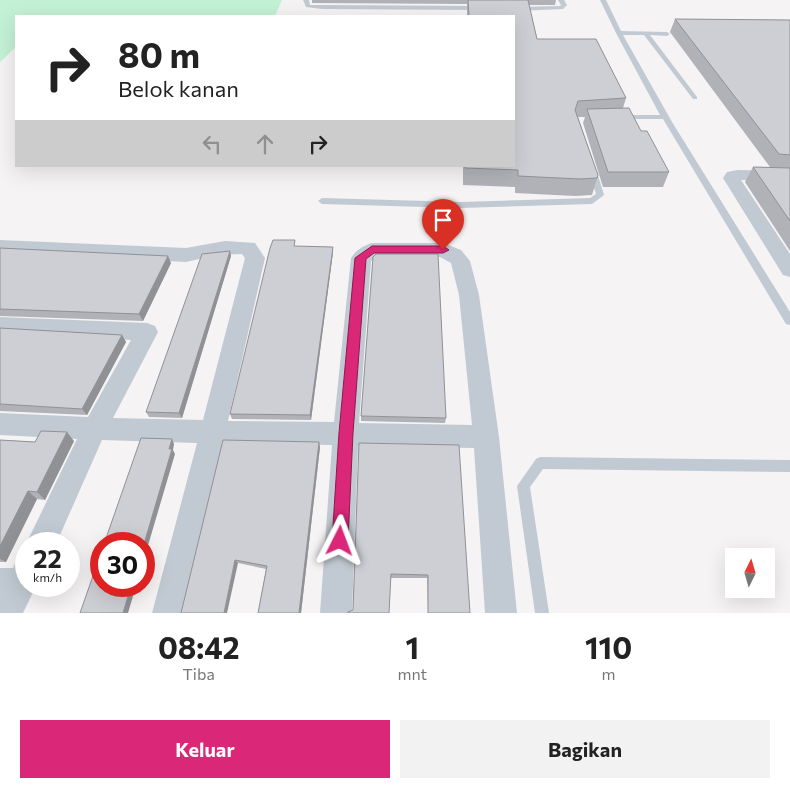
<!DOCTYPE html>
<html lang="id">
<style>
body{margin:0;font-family:Commissioner,sans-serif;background:#f2f2f2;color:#222;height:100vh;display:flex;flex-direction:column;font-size:19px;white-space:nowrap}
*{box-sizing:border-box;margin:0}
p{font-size:16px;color:#767676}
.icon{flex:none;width:28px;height:28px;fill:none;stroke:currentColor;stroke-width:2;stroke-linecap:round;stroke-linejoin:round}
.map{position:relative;height:613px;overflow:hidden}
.details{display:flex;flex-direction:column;background:#fff;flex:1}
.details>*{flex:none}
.banner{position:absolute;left:15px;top:15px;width:500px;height:152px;border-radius:0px;box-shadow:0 5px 20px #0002;background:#fff;color:#222;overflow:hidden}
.needle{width:32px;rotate:5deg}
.fabs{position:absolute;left:725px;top:548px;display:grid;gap:10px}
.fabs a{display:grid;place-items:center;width:50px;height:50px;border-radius:0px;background:#fff;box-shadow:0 5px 20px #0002;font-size:25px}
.speed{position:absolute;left:15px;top:532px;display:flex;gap:10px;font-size:25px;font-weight:700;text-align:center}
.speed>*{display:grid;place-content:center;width:65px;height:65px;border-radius:50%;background:#fff;box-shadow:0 5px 20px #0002;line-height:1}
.speed small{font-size:12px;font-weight:400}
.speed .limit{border:8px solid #d22;background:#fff;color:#111}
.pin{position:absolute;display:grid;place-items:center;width:42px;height:42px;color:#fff;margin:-51px -21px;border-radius:50% 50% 50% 0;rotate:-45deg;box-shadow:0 0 5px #0007}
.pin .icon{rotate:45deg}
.me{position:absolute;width:55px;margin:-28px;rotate:3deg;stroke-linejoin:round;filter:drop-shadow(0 0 4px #0008)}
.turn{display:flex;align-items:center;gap:18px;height:105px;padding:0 20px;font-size:22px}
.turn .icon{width:65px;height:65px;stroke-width:2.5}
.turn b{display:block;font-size:35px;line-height:42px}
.lanes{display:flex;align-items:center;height:48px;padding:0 20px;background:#0003;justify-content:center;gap:25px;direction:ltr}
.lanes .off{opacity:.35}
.eta{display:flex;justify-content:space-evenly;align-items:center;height:85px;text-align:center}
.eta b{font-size:30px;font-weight:700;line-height:35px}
.primary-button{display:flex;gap:10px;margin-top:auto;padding:10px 20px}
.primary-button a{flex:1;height:58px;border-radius:0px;background:#db2777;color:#fff;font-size:20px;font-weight:700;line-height:58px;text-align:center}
.primary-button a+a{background:#f2f2f2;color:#222}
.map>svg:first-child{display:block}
.green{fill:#c3f1d5}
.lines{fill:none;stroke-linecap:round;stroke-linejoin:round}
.service{fill:#c1cad2;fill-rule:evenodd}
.minor{fill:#c1cad2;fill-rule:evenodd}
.wall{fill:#b0b2b7}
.shaded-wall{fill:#909195}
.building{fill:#cdcfd5;stroke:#909195}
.route{fill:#db2777;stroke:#8e194d}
</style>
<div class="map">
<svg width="790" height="613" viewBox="0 0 790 613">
<rect width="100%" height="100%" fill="#f5f3f3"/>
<!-- green -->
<path class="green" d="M0,0H282L275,16H16V47L0,62Z"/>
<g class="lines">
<!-- service -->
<path class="service" d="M303,0H309L310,5H322L480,6L483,8L480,10L322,9L306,7Z
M558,0H564L567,5L563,9L517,11L514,9L517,7L560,6L561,5Z
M600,0H606L621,31L667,32L670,34L667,36L650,35L697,97V99H693L644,35H623L672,122L790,312V325L786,324L663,119H622L618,117L622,115H660L616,33Z
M589,167H595L596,169L604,195L592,204L460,208L322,204L318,201L322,198L460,202L590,198L596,194L588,169Z
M540,457L790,460V472L543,469L530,487L549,613H535L517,486L536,459Z"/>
<!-- minor -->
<path class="minor" d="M738,170L790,171V181L741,180L790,254V277L783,275L723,178L727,172Z
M0,240L186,248L225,241L255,243L265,258L228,421L334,422L351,258C356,250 363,246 372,243H443L461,250L470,261L479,295L499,437L517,613H485L474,448L358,446L352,613H320L332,445L223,443L184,613H152L197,443L102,440L56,544H26L77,439L0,435V413L88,417L131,340L0,333V317L147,323L155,326L158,332L113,418L203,420L245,258L242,254L217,255L186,262L0,252ZM376,257H440L451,263L459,295L472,425L359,423L371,261Z
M26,559V586H36L23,613H0V568H13L15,563Z"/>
</g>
<!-- wall -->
<path class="wall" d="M312,0H556L555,5H529L537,39L626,98L623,108L641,131L669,172L663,187H603L583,123L585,117H578L598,175L592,195L575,196L515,193V187L463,185V166H514V16H467V4L312,3Z
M675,19L790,20V251L745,182L753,167H770L670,32Z
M296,246L333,252L311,420L232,419L230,414Z
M0,248L171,263L143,321L0,316Z
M231,256L182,418L149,417L146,412Z
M0,328L122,335L126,342L87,415L0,411Z
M361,416L446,418L445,423L361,421Z
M0,440L35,442L74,441L45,500L37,499L6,562H0Z
M359,443L470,613H428L427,578H391L353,610Z
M320,447L301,613H258L266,569L238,563L181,613Z"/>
<!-- shaded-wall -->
<path class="shaded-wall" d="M333,247V252L311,420L310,415Z
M230,251L231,256L182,418L179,413Z
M168,256L171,263L143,321L139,314Z
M122,335L126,342L87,415L82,409Z
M67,432L74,441L45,500L37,492Z
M172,439L174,444L173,450L175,454L144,559V544Z
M319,442L320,447L301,613H299Z
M28,491L37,499L6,562L0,559V546Z
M235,560L238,563L227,613H224Z
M131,586H136L128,613H123Z"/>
<!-- building -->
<path class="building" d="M468,0H528L537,39H596L626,98L578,101L575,110L598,175L597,178L580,179L518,176V170L465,168V166H514V16H469Z
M675,19L790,20V155L779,154Z
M629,108L641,131H647L669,172H608L587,109Z
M753,167L790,168V221Z
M273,240H295L294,246L333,247L310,415L230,414L270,248Z
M0,248L168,256L139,314L0,309Z
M230,251L179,413L146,412L202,254Z
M376,254H438L446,418L361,416L373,257Z
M0,328L122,335L82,409L0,404Z
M41,431L67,432L37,492L28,491L0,546V440L35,442Z
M141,438L172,439L169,449H172L144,544H104Z
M223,440L319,442L299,613H258L267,566L235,560L224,613H181Z
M359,443L459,445L470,613H428V575L391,574L389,613H348V612L353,610Z
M101,553V586H131L123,613H80Z"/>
<!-- route -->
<path class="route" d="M372,246H443L449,250L443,253H374L366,259L353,433L348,541L346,546L340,549L334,546L332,541L339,433L355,258Z"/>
</svg>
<div class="fabs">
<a><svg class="needle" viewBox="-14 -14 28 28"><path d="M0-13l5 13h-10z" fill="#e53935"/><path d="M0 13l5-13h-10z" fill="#767676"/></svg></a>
</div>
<div class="speed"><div>22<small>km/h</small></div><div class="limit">30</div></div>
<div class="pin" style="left:443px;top:250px;background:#d93025"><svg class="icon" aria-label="arrive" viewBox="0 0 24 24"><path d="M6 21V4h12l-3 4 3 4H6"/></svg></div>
<svg class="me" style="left:340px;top:541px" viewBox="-20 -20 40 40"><path d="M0-17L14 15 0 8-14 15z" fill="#db2777" stroke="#fff" stroke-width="4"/></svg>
<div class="banner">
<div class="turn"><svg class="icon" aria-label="right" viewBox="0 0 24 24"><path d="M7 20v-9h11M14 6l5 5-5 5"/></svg><div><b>80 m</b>Belok kanan</div></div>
<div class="lanes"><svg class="icon off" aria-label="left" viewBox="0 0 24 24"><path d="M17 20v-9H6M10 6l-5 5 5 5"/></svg><svg class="icon off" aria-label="ahead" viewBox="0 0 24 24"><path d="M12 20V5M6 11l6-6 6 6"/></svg><svg class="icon" aria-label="right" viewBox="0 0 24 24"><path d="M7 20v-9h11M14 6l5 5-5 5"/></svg></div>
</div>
</div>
<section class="details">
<div class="eta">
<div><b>08:42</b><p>Tiba</p></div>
<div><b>1</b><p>mnt</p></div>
<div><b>110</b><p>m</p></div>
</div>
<div class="primary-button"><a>Keluar</a><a>Bagikan</a></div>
</section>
